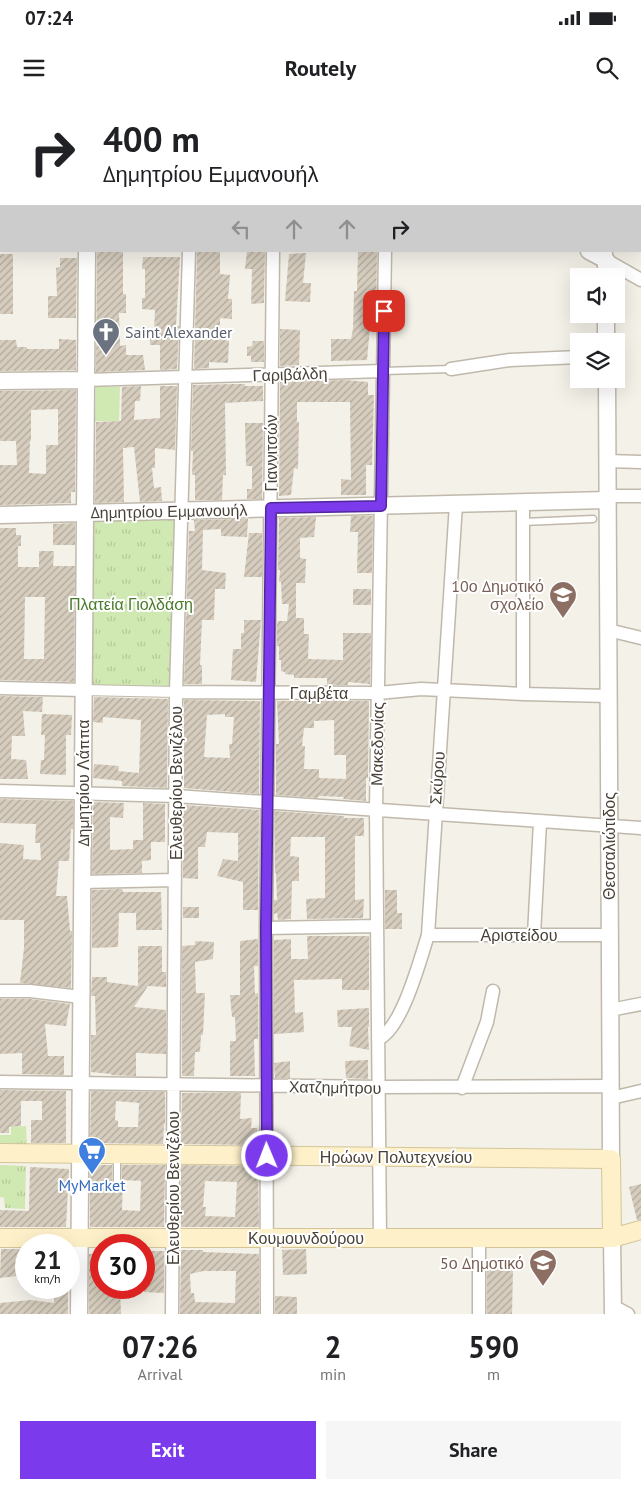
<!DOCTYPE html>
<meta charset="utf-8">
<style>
body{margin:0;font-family:"PT Sans",sans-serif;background:#f6f6f6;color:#202124;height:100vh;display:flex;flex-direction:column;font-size:19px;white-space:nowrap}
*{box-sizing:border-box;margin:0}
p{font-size:16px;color:#757577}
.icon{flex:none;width:28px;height:28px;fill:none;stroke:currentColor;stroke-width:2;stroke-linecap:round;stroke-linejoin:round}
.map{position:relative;height:1214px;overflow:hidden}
.details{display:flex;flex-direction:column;background:#fff;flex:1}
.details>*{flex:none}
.hud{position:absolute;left:0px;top:0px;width:641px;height:152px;box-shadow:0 5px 20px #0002;background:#fff;color:#202124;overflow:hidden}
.buttons{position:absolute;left:570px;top:168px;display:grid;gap:10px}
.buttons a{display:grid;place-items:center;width:55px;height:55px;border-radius:0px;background:#fff;box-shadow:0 5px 20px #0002;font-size:25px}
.speed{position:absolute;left:15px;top:1134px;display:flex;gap:10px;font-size:25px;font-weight:700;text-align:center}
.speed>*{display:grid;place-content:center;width:65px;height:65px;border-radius:50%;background:#fff;box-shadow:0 5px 20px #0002;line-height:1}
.speed small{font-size:12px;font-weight:400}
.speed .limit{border:8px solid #d22;background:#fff;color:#111}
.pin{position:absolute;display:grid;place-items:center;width:42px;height:42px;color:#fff;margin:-21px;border-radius:10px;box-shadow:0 2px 8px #0006}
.me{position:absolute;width:55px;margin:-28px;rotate:359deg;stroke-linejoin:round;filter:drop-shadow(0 0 4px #0008)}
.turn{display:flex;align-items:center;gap:18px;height:105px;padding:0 20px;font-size:22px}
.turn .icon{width:65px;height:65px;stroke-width:2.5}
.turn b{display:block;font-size:35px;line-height:42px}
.lanes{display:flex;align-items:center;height:48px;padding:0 20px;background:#0003;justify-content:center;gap:25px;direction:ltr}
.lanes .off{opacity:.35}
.eta{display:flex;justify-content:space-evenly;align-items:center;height:85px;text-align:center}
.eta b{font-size:30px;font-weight:700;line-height:35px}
.button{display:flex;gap:10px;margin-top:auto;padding:10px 20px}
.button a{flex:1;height:58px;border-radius:0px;background:#7c3aed;color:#fff;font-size:20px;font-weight:700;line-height:58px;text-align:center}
.button a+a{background:#f6f6f6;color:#202124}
.status{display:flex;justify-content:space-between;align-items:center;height:35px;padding:0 25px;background:#fff;direction:ltr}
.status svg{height:14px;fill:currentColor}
header{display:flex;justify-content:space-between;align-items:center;height:65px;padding:0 20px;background:#fff;font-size:22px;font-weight:700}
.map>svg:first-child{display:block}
.grass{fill:#d0e8b2}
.park{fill:url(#park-tufts)}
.building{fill:url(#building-hatch);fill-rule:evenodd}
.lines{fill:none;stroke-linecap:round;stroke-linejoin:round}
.service-casing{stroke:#c0b9ab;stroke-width:9}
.pedestrian-casing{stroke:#c0b9ab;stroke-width:12}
.minor-casing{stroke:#c0b9ab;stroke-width:15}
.tertiary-casing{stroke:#c0b9ab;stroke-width:19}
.secondary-casing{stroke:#d4c599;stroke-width:20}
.service{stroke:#fff;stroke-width:6}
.pedestrian{stroke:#fff;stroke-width:10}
.minor{stroke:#fff;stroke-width:12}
.tertiary{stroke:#fff;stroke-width:16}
.secondary{stroke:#fef1c9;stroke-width:18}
.route-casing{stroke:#51269a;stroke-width:12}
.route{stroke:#7c3aed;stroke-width:9}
.labels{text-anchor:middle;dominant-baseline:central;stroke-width:4;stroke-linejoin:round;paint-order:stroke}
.worship-label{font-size:16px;fill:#5b616d;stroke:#fff;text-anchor:start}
.street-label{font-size:16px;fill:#484137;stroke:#fff}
.education-label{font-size:16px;fill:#785e54;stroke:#fff;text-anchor:end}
.park-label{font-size:16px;fill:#497b2a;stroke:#fff}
.shop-label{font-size:16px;fill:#366cbe;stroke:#fff}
</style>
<div class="status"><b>07:24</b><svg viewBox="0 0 49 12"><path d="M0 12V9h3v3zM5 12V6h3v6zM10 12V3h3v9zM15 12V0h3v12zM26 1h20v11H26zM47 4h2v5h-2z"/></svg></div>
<header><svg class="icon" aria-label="menu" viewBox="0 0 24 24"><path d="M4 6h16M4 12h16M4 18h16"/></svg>Routely<svg class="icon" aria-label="search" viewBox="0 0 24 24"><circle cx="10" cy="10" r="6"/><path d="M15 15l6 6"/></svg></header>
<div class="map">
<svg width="641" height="1214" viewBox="0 0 641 1214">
<defs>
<pattern id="park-tufts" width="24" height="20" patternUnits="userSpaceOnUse" patternTransform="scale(1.25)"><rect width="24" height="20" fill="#d0e8b2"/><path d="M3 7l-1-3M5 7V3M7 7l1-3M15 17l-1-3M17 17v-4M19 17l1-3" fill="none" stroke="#b4c89a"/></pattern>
<pattern id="building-hatch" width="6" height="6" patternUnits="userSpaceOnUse" patternTransform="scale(1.25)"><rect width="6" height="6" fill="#d6cdbe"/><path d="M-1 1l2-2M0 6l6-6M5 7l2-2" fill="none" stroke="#b0a89b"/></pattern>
</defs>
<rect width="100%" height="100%" fill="#f4f1e9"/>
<!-- grass -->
<path class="grass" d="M96,287H120L119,321H95Z"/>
<!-- park -->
<path class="park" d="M88,419H178L174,590L85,588Z
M26,1026L27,1047H0V1035H11V1027Z
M0,1065L26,1066L25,1109L5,1108L4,1098L0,1097Z"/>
<!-- building -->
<path class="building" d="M97,151H123V194H126V213H119L120,246L126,245V255H143L145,270L96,272Z
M197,151H220V174L230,175L228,199H232V219L220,218V239L229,241L228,263L209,262V268L194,269Z
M247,151H265L264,203L251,204L252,169H245Z
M358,151H377L376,226L370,227L367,260L331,261V239H351L353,229L354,191H357Z
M306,153L303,183H311L310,202L285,201L289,154Z
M0,154H13V214H0Z
M143,157H180L176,226H179L177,269L160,270V245H150V232H154L155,210L142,209V198H145V169H142Z
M60,158H77L76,218H48V196H57L56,168L60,167Z
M280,229L300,230L299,265L280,266Z
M59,239L76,240V270L0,271V240H16L17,247H27V249H59Z
M253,241H264V262H251V256H247V247L252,246Z
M344,280L368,282V295H374L372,365H366V395H341V379L351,380L350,302H297V322H299L298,369L294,368L291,395L279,396L280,282Z
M234,284H245V286H263V301L225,303L226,375H223L222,400H195V375H192L193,351H191L193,285Z
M141,286L140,301H135L134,320L160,318V286H177L175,350L155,348V368H152L154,388L161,387L162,401L140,402L134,347L123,348L124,402L95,403L96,322L121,321L122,287Z
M76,290L75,392H71V403L0,405V365H17L16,341H0V291ZM58,309V345H46V374L29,373L30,341H31V310Z
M245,323H263L262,399H247V389H252V366H246Z
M351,416H373L372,473H357L358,432H350Z
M316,417L314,437L300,438V458L306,459L305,483H296V518H304V534H309L308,559L343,560V533H371L370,584L348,582V585H327V578H294V575L285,574V572L281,571V560H279V546H277V526L278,521H287L289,504H282L281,482H279L280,470H278L279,418Z
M238,419H248L247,437L221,436V429L203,430L202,470L226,473L225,489H215L214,520H202L200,565H202V584H184L189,431H195L194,420Z
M75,423V445H53V424Z
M0,428H16V435H21V446H18V467H39V451H54L53,466H75L74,582L0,580ZM25,497H45L44,559H24Z
M249,433H262V477H244Z
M353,489H371V505H353Z
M244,520H261L256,582L231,580L233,549H241V533H244Z
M0,596L43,597L42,612L23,611L25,636H12L11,659L26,660L28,679H0Z
M94,597L168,599L167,688L122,686V681L93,678L94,664L119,666L118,671L139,673L141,620L103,617V623L93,622Z
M184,600L260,601L259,694L184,688ZM225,614V617H234L232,644H229L230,658L204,657L207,615Z
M277,601H369L368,678H366V701L343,699L344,697L319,696L318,698L276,695V644H279ZM334,620V655H346V679L319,678V669H304L305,646H302L304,628H314V621Z
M42,614L72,615L71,635H66V675L40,674L41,660H44L45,635H41Z
M0,699L73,701V729H71L69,761H59L56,796H67L70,831H72L71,888L20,883L24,848V820H0V743L24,745L23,759L41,760L40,743H35L36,724L0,723Z
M93,702L124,703L123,718L110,717V750L133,749V740H143V703L165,704V742H151V760L142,761V773L92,774Z
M183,705L259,710L258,810H243V782L217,776L223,759L238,761V733L207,732L205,747H198V779L183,778Z
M275,711L344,716V718H364V736H355V800L364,799L363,818L307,819L306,799L325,798V737H291L290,756L299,757V781H292L291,819L278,820L277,813L274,814V800H277L276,773H275Z
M122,789L123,792H161L162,830H136V813H119L118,847L92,848V790Z
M385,790H397V813H402V829H385Z
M183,807H199V818H183Z
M307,836H369V890H342V879L294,880L295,913L303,912L304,932L274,934V840L291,839V859H308Z
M258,839V866H254L255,894L258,893V939H254L255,976H230V941H236L235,917H232L230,895H240V841Z
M195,841L214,842L213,859L195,862L196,893H205L203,935H201L200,952H195L194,976H182V846L195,845Z
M138,846H162V872H166V887L148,886L134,907L166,910V954L136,953V976L111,975V974L91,972V935H96L95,896H91L92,877H107V882L138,886Z
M0,899H30L70,904L66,926L45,924L48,956H64V975L22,974V953L0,954Z
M369,908V927H368L369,950L349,946L352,927H338L337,910Z
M368,960V979L346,978L345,961Z
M290,961V978H275L274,963Z
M0,990L66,991V1043H31V1020H42V1001H21V1026L9,1027V1033H0Z
M91,991L165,992V1024H164L163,1044L90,1043ZM116,1001L139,1003L138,1027H118V1021L115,1020Z
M182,993H241L240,1019L252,1018L251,1028H257L258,1045L181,1044Z
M90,1065H112V1085L117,1090L120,1089L122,1085V1065H165L164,1127H90ZM123,1080L141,1081L140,1111L122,1110Z
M181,1065L258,1066L259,1127H181ZM205,1081L237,1082L235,1117L205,1116L206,1107H203Z
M30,1067L69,1069L66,1127H0V1110L29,1111Z
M641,1084V1120H637L629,1087Z
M1,1149H26V1175L0,1178Z
M306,1149L307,1174L283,1175L282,1150Z
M181,1150H203V1152L259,1154V1214H180ZM203,1171H236L235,1203L195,1202L194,1193H191L190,1174Z
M144,1151H164V1193L144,1192Z
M89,1154H101V1188H120L121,1214H89Z
M487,1169H513L512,1214H487Z
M68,1188V1214H0V1203L31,1200L54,1203V1189Z
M275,1196L297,1197V1214H275Z"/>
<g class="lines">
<defs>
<path id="service" d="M383,271L451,269
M523,422L593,419
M117,1085V1057"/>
<path id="pedestrian" d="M83,590L176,592"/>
<path id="minor" d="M505,0V1
M602,0V1
M194,1V0
M275,1V0
M388,1V0
M0,109H1
M606,153V160L641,180
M451,269L510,260L579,257
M86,280L383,271
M607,361L641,362
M607,396H641
M608,530L641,538
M0,588L83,590
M176,592L378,593L421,589L523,594L609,596
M523,594V402
M0,691L176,696L641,728
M82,782L175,780
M266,828L377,826
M428,835H610
M534,835L540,722
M0,891H30L81,897
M610,910L641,904
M378,939C402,929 420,860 428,835L456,404
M0,982L379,987L611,986
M462,988L487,922L493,891
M611,998L641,991
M380,1138L376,709L385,151
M479,1138V1214
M613,1206L628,1214
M172,1214L176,592L189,151
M267,1214L266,828L273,151"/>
<path id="tertiary" d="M248,0L254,1
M88,1V0
M589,151L606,160V176
M606,214V241
M607,279L611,1059
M0,281L86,280
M0,415L607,400
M612,1138L613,1214
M79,1214L87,151"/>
<path id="secondary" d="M0,1053L611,1059L612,1138
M0,1138H612L641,1130"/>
</defs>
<!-- service casing -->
<use href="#service" class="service-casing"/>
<!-- pedestrian casing -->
<use href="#pedestrian" class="pedestrian-casing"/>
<!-- minor casing -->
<use href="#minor" class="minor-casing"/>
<!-- tertiary casing -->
<use href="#tertiary" class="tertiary-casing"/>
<!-- secondary casing -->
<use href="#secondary" class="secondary-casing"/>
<!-- service -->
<use href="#service" class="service"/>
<!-- pedestrian -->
<use href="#pedestrian" class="pedestrian"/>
<!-- minor -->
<use href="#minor" class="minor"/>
<!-- tertiary -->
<use href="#tertiary" class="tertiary"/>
<!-- secondary -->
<use href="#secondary" class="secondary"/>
</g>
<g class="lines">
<defs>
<path id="route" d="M267,1056L266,828L271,408L381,406L384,211"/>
</defs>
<!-- route casing -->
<use href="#route" class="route-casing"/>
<!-- route -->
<use href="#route" class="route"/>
</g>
<!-- icons -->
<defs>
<symbol id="church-pin" viewBox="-11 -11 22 30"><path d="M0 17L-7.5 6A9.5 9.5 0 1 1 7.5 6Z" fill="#6b7280" stroke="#fff"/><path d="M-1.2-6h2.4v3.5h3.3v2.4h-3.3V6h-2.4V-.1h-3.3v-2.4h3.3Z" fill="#fff"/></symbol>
<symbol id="school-pin" viewBox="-11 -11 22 30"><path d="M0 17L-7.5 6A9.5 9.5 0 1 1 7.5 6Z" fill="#8d6e63" stroke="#fff"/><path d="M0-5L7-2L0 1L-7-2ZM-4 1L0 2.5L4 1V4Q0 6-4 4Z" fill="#fff"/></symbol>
<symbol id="supermarket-pin" viewBox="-11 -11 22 30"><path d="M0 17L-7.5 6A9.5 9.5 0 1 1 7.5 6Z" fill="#3f7fe0" stroke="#fff"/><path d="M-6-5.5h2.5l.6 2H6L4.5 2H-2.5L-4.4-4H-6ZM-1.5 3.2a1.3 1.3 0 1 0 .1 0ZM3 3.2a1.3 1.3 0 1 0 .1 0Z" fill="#fff"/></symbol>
</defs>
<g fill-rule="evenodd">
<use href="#church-pin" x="90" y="216" width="32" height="43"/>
<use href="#school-pin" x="547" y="479" width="32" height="43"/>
<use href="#supermarket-pin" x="76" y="1035" width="32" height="43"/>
<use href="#school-pin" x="527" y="1147" width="32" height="43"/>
</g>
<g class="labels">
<!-- worship labels -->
<g class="worship-label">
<text x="125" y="232">Saint Alexander</text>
</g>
<!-- street labels -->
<g class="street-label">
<text transform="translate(290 274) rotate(-2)">Γαριβάλδη</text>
<text transform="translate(271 353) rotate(-90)">Γιαννιτσών</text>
<text transform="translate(169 411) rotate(-1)">Δημητρίου Εμμανουήλ</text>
<text x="319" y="593">Γαμβέτα</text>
<text transform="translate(377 644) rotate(-89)">Μακεδονίας</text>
<text transform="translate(437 678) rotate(-86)">Σκύρου</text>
<text transform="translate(83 683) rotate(-90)">Δημητρίου Λάππα</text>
<text transform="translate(176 683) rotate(-90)">Ελευθερίου Βενιζέλου</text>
<text transform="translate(609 746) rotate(-90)">Θεσσαλιώτιδος</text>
<text x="519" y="835">Αριστείδου</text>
<text transform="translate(335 987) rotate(1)">Χατζημήτρου</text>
<text x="396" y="1057">Ηρώων Πολυτεχνείου</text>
<text transform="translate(173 1088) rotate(-90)">Ελευθερίου Βενιζέλου</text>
<text x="306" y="1138">Κουμουνδούρου</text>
</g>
<!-- education labels -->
<g class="education-label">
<text x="544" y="486">10ο Δημοτικό<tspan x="544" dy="18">σχολείο</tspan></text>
<text x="524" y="1163">5ο Δημοτικό</text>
</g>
<!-- park labels -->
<g class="park-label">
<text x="131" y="504">Πλατεία Γιολδάση</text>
</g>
<!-- shop labels -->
<g class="shop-label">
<text x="92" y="1085">MyMarket</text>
</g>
</g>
</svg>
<div class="buttons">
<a><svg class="icon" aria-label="sound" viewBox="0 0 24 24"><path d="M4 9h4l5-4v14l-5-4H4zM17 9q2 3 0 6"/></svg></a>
<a><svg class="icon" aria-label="layers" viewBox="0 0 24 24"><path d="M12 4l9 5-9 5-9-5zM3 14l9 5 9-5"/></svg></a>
</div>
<div class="speed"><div>21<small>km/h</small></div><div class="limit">30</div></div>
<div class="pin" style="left:384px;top:211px;background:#d93025"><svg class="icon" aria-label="arrive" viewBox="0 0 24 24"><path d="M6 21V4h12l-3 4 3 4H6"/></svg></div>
<svg class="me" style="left:267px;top:1056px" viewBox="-20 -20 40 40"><circle r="17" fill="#7c3aed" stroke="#fff" stroke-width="3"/><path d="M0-11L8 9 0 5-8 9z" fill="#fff"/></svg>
<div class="hud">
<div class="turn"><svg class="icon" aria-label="right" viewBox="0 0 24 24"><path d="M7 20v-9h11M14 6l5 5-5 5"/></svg><div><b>400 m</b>Δημητρίου Εμμανουήλ</div></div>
<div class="lanes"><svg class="icon off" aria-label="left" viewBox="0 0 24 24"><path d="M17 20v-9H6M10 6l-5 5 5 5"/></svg><svg class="icon off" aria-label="ahead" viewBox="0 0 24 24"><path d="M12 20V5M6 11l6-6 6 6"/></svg><svg class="icon off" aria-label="ahead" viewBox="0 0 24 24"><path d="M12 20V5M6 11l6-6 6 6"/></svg><svg class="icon" aria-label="right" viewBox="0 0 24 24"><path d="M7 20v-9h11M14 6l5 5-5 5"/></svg></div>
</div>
</div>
<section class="details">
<div class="eta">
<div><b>07:26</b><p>Arrival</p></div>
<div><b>2</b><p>min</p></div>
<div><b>590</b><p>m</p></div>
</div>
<div class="button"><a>Exit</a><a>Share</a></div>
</section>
